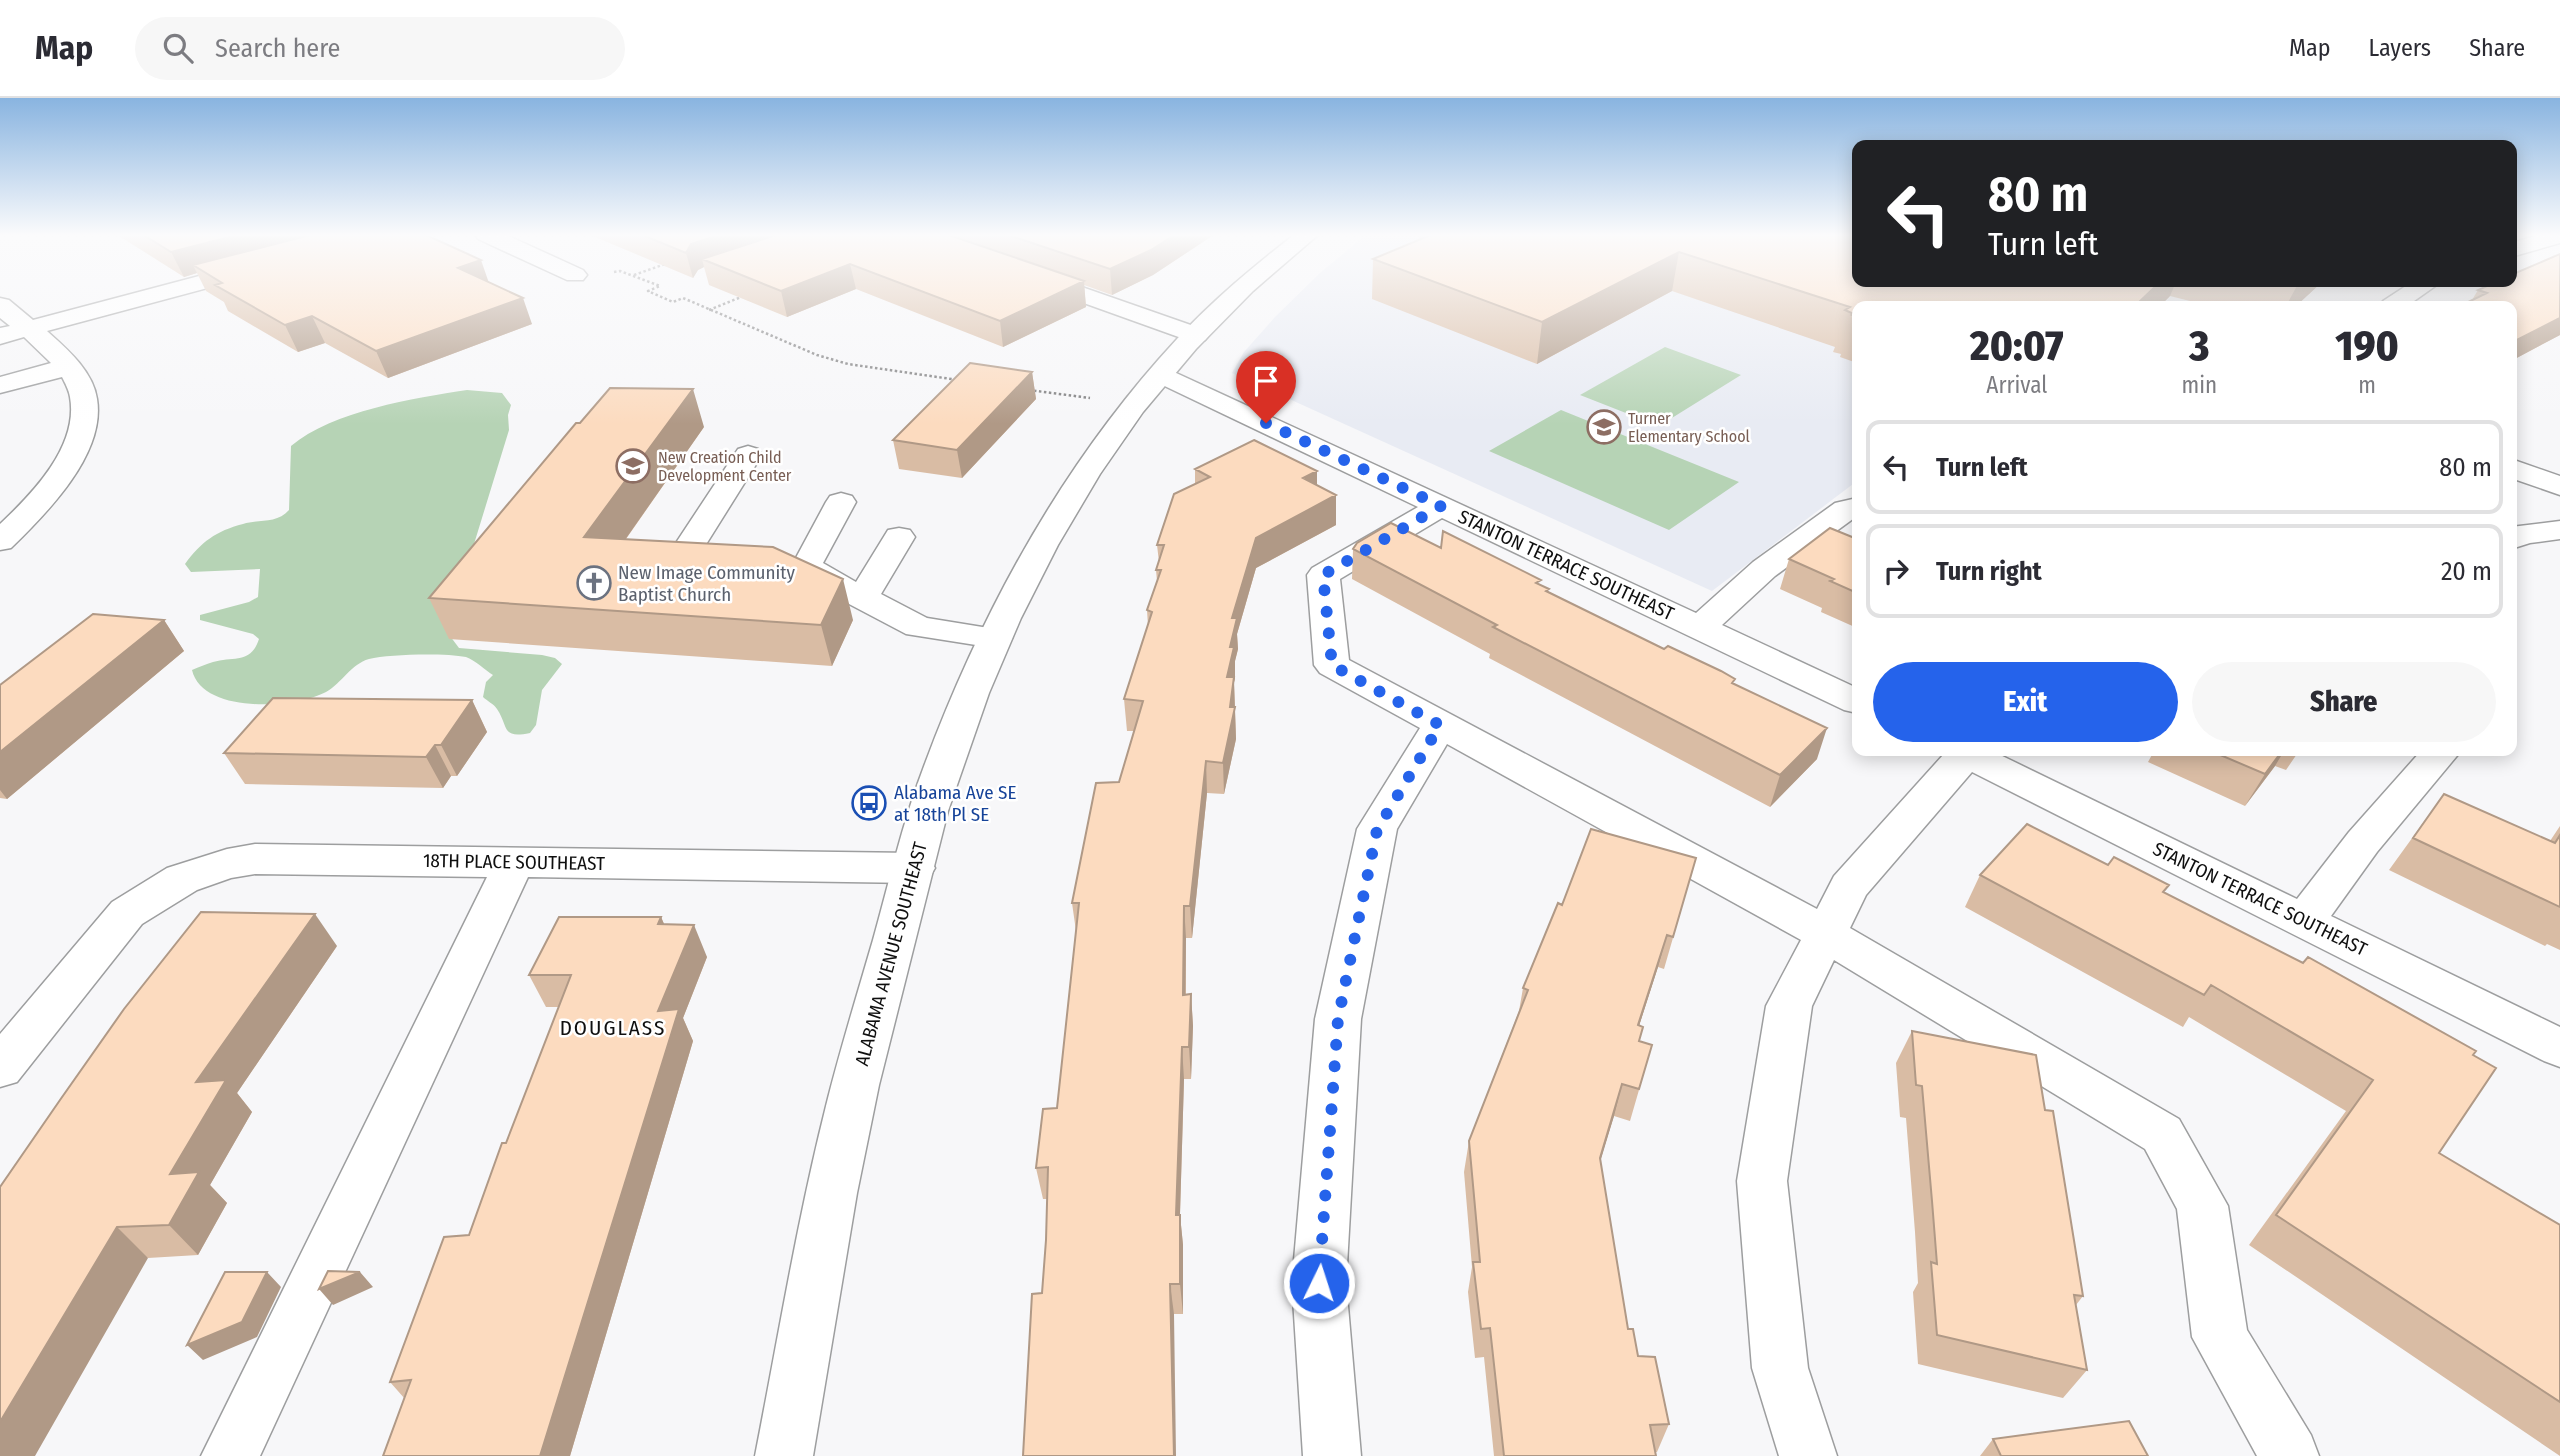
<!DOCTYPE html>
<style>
body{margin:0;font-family:"Fira Sans Condensed",sans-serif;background:#f7f7f7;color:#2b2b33;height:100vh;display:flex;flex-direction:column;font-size:26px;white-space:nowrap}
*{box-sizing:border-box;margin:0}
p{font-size:23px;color:#7c7c81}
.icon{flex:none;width:38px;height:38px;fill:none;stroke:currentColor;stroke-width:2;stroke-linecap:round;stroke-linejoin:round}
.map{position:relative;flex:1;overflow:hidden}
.drawer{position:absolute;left:1852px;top:203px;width:665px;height:455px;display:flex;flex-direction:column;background:#fff;border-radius:14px;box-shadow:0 4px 18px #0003}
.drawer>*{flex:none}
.guide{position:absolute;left:1852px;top:42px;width:665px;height:147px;border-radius:14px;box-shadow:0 4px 18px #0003;background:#202124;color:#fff;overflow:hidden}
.pin{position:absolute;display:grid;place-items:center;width:60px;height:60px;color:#fff;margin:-72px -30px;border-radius:50% 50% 50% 0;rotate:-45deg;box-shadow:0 0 7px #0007}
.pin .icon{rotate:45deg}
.me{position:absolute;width:77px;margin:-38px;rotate:4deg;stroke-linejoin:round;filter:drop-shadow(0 0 5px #0008)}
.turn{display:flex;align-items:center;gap:24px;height:147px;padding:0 21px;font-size:32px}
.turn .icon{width:91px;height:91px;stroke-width:2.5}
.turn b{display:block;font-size:49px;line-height:60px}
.eta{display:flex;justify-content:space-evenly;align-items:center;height:119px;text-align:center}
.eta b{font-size:42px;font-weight:800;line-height:49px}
.primary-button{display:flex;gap:14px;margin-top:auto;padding:14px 21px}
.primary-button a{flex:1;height:80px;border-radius:42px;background:#2563eb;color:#fff;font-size:28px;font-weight:800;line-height:80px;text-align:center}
.primary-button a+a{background:#f7f7f7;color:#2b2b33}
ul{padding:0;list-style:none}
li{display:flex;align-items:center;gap:21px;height:94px;margin:0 14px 10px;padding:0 7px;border:4px solid #e1e1e2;border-radius:14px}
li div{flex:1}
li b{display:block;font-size:26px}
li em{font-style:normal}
header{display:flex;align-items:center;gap:42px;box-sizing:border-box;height:98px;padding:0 35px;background:#fff;border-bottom:2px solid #e1e1e2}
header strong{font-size:33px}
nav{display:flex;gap:38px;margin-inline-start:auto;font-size:24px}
.search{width:490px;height:63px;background:#f7f7f7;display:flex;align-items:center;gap:18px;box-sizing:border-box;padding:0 24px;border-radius:38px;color:#7c7c81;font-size:26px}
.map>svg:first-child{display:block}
.built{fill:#e8ebf3}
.green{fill:#b6d3b5}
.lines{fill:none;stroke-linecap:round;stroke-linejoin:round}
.minor-casing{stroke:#9d9e9f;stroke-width:3}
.major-casing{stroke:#9d9e9f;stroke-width:3}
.path{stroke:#7d7d7e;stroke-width:2.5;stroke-dasharray:2.5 2.5;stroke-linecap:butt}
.minor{fill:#fff;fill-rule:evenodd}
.major{fill:#fff;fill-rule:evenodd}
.wall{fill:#d9bca4}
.shaded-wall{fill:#b09986}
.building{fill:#fcdbbf;stroke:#b09986;stroke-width:2}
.route{stroke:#2563eb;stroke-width:12;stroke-dasharray:0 21.6}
.labels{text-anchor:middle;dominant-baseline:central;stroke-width:5;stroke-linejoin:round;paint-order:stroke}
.far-education-label{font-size:16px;fill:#785e54;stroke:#fff;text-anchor:start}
.street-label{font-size:19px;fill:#0f0f0f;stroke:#fff}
.worship-label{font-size:19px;fill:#5b616d;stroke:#fff;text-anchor:start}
.transit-label{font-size:19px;fill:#164399;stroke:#fff;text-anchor:start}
.neighbourhood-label{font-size:21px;letter-spacing:2px;fill:#0f0f0f;stroke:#fff}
</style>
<header>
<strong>Map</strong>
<div class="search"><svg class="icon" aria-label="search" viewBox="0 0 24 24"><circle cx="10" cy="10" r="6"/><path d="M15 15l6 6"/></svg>Search here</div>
<nav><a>Map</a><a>Layers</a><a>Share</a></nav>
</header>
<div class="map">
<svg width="2560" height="1358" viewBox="0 0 2560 1358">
<rect width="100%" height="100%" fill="#f7f7f9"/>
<!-- built -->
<path class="built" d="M1367,136H1685L1857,208V383L1712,493L1232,275L1244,254L1275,219L1320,175Z"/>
<!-- green -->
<path class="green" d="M1665,249L1741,277L1659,328L1580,297Z
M467,292L502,295L511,307L508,317L509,332L447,534L459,550L542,557L555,560L562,566L542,592L536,627L530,635C501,641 509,629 497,611C494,606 487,603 483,599L486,584L493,577C485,572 475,562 466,559C445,555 389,556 369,561C351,566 342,585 326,594C294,611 202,616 192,572C199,569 206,566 213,564C234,558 251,566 259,541L253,536L200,522V517L249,504L258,499L260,471L191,474L185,466C201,444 216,433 243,426C259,421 277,426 289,412L291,348C333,313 414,300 467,292Z
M1561,312L1739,384L1669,432L1489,353Z"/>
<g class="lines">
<defs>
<path id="minor" d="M475,136H504L583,172L587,177L583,182H567L478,141Z
M2543,136H2560V145L2511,159V145Z
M252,164L260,166L264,171L260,176L47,233C67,251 93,273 97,301C106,356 47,415 11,450L0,452V426C32,396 79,348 70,299C69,292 65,285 62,279L0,295V279L51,265L24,239L0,246V230L10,228L0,220V200L9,202L33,222Z
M1036,173L1205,232L1209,237L1205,242L1196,245L1187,242L1028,185L1024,180L1028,175Z
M2412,184H2441L2407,208H2380L2383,203Z
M1161,268L1696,515L1753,464L1835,405L1857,400V418L1775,478L1722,527L1857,590V615L1844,612L1442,420L1340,481L1349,562L1817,811L1834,778L1944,656L1942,653H1992L2297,801L2349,734L2421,653H2461L2377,754L2331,818L2560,929V969L2544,963L1972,674L1866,797L1850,830L2179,1021L2228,1108L2247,1232L2311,1337L2319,1358H2257L2192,1239L2177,1111L2145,1051L1834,862L1812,908L1787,1083L1808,1270L1837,1358H1779L1752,1270L1737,1083L1766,908L1801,842L1447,646L1397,731L1361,921L1346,1185L1361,1358H1303L1292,1185L1315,921L1357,731L1420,630L1320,575L1314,567L1307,477L1312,470L1418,409L1152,282L1148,276L1152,270Z
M748,348L758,351L762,357L695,464L705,466L710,473L705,480L694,483L663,479L658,472L738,351Z
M2511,361L2560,378V397L2511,380Z
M841,395L852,398L856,404L823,465L856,484L888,432L899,430L910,432L915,439L881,496L927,520L1007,533L1012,540L1007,547L995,550L906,536L813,487L786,484L781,477L786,470L791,469L826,404L830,398Z
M2560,423V441L2530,445L2511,451V429Z
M255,746L914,755L929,760L935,770L929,780L914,785L528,779L260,1358H201L487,779L255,776L231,780L197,792L142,826L17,984L0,989V936L112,804L167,770L227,751Z"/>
<path id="major" d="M1295,136H1319L1253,193L1196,251L1143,314L1100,376L1058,447L1021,520L989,595L948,713L879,987L857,1095L813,1358H755C778,1241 797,1123 826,1008C840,952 857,897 873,842C889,785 902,726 923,671C981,514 1063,364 1177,241C1213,202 1253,169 1295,136Z"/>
</defs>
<!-- minor casing -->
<use href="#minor" class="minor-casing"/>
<!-- major casing -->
<use href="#major" class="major-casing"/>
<!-- path -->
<path class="path" d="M614,174L620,173L660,188L648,193L673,204L683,200L817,257L848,266L958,282
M634,177L665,166
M709,212L746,197
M1029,292L1090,300"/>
<!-- minor -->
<use href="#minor" class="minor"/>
<!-- major -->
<use href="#major" class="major"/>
</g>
<!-- wall -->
<path class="wall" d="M116,136H424L489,185L532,226L388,280L325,245L298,254L228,213L224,204L206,193L197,175L184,179Z
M588,136H1215L1153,177L1112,197L1084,187L1086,209L1003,249L856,191L787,219L709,187L704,169L698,172L693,180Z
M1420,136H1857V184H2322L2296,208H2210L2170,198L2160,208H1857V265L1840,259L1841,256L1833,254L1835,249L1672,193L1537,266L1372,201L1373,161L1419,142Z
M2560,156V237L2511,263L2472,202L2478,192Z
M1032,274L1036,301L962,380L899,371L893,342Z
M704,329L626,441L853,522L832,568L449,541L429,500Z
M1195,371L1317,387L1336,397V427L1256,470L1237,536L1238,551L1235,563V580L1234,584L1236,641L1224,696L1207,695L1192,840H1186V896H1191L1193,928L1191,981H1184L1180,1117L1183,1147V1216H1174L1042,1195L1046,1142L1047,1101H1043L1036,1070L1057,1010L1076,833L1072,805L1119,684L1134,633H1127L1124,601L1148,528L1147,512L1157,483L1156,472L1159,464L1157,447L1195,386Z
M1857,441V530L1821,514L1822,510L1780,491L1789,461Z
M1441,450L1540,487L1549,494L1734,586L1817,661L1770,709L1489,560L1490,556L1352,481L1353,451Z
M164,522L184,553L7,701L0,700V587Z
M472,602L487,634L457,678H451L443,690L245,686L224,655Z
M2154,653H2299L2286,672L2275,668L2245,708L2148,664Z
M2444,696L2550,743L2560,728V852L2547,846L2545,848L2389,772Z
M1696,760L1664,871L1658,869L1639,928V943L1652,947L1630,1023L1614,1018L1600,1062L1628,1231L1638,1258L1669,1326L1657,1354H1656V1358H1494L1484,1259L1475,1260L1468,1194L1472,1169L1464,1074L1469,1043L1519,913L1523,890L1562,807Z
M2108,767L2164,795L2473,957L2439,1055L2560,1127V1358L2249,1147L2346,1013L2189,919L2183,929L1965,809L1980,777Z
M661,819L664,826L707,859L683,920L693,943L570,1358H383L405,1301L390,1284L469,1137L506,1045L559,909H546L529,877Z
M337,848L237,995L252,1014L210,1087L227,1105L198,1157L148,1160L0,1089Z
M1912,933L2045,1012L2083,1198L2076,1207L2087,1272L2063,1300L1918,1266L1913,1194L1918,1185L1915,1134L1906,1020L1900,1019L1896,965Z
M1993,1341L2148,1358H1980Z"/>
<!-- shaded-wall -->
<path class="shaded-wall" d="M241,136H346L193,167L197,175L184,179L171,154Z
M722,136H798L702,161L704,169L698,172L693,180L686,155L691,146Z
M1176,136H1215L1153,177L1112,197L1110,171Z
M1679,154L1672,193L1537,266L1542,224Z
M481,162L490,188L458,170Z
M850,166L856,191L787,219L781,193Z
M1084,183L1086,209L1003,249L1000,223Z
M2160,184H2176L2170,198L2160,208H2135Z
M2299,184H2322L2296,208H2286Z
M523,200L532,226L388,280L376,253Z
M312,218L325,245L298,254L285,227Z
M2560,220V237L2511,263V245Z
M1032,274L1036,301L962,380L957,352Z
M693,291L704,329L599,479L584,439Z
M1317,373V402L1303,380Z
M1336,397V427L1256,470L1237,536L1238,551L1235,563V580L1234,584L1236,641L1224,696L1223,665L1227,579L1232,520L1256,440Z
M843,481L853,522L832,568L821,527Z
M164,522L184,553L7,701L0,692V654Z
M472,602L487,634L457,678L441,647Z
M1827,630L1817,661L1770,709L1780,677Z
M435,647L451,678L443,690L426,659Z
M2282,653H2284L2275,668L2245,708L2265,676Z
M1206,663L1207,695L1192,840L1190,808Z
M1184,808L1186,840L1185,929L1183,897Z
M315,816L337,848L237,995L252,1014L210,1087L227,1105L198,1157L169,1127L170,1076L196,984Z
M661,819L675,851L658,826Z
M694,827L707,859L683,920L693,943L570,1358H540L658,913Z
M1667,837L1658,869L1629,959L1638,927Z
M1191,896L1193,928L1191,981L1189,949Z
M1182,949L1184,981L1179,1148L1176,1117Z
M1622,986L1614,1018L1592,1091L1600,1060Z
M1180,1117L1183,1147V1216L1180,1186Z
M117,1129L148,1160L35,1358H0V1324Z
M267,1174L281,1189L257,1239L203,1262L187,1247Z
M360,1174L373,1189L333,1207L319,1191Z
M1170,1186L1174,1216L1176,1358H1174Z"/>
<!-- building -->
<path class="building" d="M142,136H241L171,154Z
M314,136H424L481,162L458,170L523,200L376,253L312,218L285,227L215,187L222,185L193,167Z
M640,136H722L691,146L686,155Z
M779,136H946L1084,183L1000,223L850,166L781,193L702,161Z
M1005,136H1176L1151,152L1110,171Z
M1433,136H1851L1857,137V184H2160L2135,208H1857V219L1852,217L1854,216L1845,212L1850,209L1679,154L1542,224L1373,161Z
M2560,156V220L2511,245V208H2460L2487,195L2478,192L2496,184H2511V177Z
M970,265L1032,274L957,352L893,342Z
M610,290L693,291L584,439L773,449L843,481L821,527L429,500L576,325H580Z
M1254,342L1317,373L1303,380L1336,397L1256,440L1232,520H1237L1230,549H1234L1227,579H1234L1230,609H1235L1223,665L1206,663L1190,808H1184L1183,897L1191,896L1189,949H1182L1176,1117H1180V1186H1170L1174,1358H1023L1032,1196L1042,1195L1046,1142L1048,1069L1036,1070L1043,1011L1057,1010L1079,805H1072L1096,685L1119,684L1143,603L1124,601L1152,514L1147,512L1161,472H1156L1164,447H1157L1174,396L1210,379L1195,371Z
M1391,425L1441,450L1443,433L1541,482L1536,485L1549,491L1546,493L1664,551L1668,548L1721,573L1735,581L1732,585L1827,630L1780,677L1493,529L1497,527L1353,451L1357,445Z
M1830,430L1857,441V495L1830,483L1834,481L1789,461Z
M93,516L164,522L0,654V587Z
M273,600L472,602L441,647H435L426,659L224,655Z
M2211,653H2282L2265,676Z
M2444,696L2555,745L2560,737V809L2413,740Z
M2027,726L2108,767L2114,759L2169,787L2163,794L2303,865L2308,859L2476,953L2473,957L2496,970L2439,1055L2560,1127V1304L2276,1117L2373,982L2211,887L2204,897L1980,777Z
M1591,731L1696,760L1673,839L1667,837L1638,927L1643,929L1639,943L1652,947L1639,991L1622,986L1600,1060L1628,1231H1633L1638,1258L1655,1259L1669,1326L1650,1327L1656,1358H1504L1490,1230L1481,1231L1473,1164H1480L1469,1043L1528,892L1523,890L1558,805L1562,807Z
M201,814L315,816L196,984L226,982L170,1076L199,1074L169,1127L117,1129L0,1324V1089L60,1002L124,911Z
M559,819H661L658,826L694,827L658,913L679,911L540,1358H383L411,1282L390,1284L444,1139L469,1137L502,1045H506L571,877H529Z
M1912,933L2036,957L2045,1012L2053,1013L2083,1198L2074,1197L2087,1272L1937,1237L1931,1164L1937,1166L1932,1103L1922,988L1916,987Z
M328,1173L360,1174L319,1191Z
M225,1174H267L242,1224L187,1247Z
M2129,1323L2148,1358H2001L1993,1341Z"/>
<!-- sky -->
<linearGradient id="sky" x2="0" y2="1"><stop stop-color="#89b4e0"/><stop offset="0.42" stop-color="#fbfbfc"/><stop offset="1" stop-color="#fbfbfc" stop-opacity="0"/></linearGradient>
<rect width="2560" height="326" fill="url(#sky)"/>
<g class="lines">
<!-- route -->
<path class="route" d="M1266,325L1441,408L1323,477L1332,567L1440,627L1377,732L1338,921L1319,1185"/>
</g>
<!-- icons -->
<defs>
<symbol id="school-ring" viewBox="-11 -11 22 22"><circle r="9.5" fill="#fff" stroke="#8d6e63" stroke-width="1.5"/><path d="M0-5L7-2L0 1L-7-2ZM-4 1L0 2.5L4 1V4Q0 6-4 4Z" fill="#8d6e63"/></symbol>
<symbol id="church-ring" viewBox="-11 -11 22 22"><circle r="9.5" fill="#fff" stroke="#6b7280" stroke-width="1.5"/><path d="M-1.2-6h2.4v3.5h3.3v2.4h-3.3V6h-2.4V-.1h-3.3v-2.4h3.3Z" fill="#6b7280"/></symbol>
<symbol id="bus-ring" viewBox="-11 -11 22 22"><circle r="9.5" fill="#fff" stroke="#1a4fb4" stroke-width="1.5"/><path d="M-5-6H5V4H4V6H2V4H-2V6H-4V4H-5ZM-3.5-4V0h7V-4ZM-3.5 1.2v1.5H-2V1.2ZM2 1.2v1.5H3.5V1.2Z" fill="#1a4fb4"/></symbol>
</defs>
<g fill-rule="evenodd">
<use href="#school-ring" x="1585" y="310" width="38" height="38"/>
<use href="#school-ring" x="614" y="349" width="38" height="38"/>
<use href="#church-ring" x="575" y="466" width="38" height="38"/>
<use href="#bus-ring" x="850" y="686" width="38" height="38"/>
</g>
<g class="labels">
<!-- far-education labels -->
<g class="far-education-label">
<text x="1628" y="320">Turner<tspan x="1628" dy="18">Elementary School</tspan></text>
<text x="658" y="359">New Creation Child<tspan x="658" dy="18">Development Center</tspan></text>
</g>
<!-- street labels -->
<g class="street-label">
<text transform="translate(1566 467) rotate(25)">STANTON TERRACE SOUTHEAST</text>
<text transform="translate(514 764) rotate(1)">18TH PLACE SOUTHEAST</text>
<text transform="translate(2260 801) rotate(26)">STANTON TERRACE SOUTHEAST</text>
<text transform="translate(891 856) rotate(-75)">ALABAMA AVENUE SOUTHEAST</text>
</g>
<!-- worship labels -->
<g class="worship-label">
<text x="618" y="474">New Image Community<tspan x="618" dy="22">Baptist Church</tspan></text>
</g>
<!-- transit labels -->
<g class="transit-label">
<text x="894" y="694">Alabama Ave SE<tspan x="894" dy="22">at 18th Pl SE</tspan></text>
</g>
<!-- neighbourhood labels -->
<g class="neighbourhood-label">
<text x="613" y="930">DOUGLASS</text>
</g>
</g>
</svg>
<div class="pin" style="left:1266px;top:325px;background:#d93025"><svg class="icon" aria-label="arrive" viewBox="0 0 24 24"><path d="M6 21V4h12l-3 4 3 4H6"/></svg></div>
<svg class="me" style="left:1319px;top:1185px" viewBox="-20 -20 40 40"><circle r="17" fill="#2563eb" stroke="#fff" stroke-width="3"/><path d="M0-11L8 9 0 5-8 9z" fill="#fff"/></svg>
<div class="guide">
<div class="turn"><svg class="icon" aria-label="left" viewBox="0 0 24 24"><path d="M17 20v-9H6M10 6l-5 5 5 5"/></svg><div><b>80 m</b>Turn left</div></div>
</div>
<section class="drawer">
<div class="eta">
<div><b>20:07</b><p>Arrival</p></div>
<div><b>3</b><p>min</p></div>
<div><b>190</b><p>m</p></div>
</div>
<ul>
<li><svg class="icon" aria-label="left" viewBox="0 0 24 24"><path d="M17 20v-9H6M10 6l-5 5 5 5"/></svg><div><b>Turn left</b></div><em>80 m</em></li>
<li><svg class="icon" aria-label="right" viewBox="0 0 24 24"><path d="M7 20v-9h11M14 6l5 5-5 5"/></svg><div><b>Turn right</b></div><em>20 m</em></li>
</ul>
<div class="primary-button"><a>Exit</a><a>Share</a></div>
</section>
</div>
